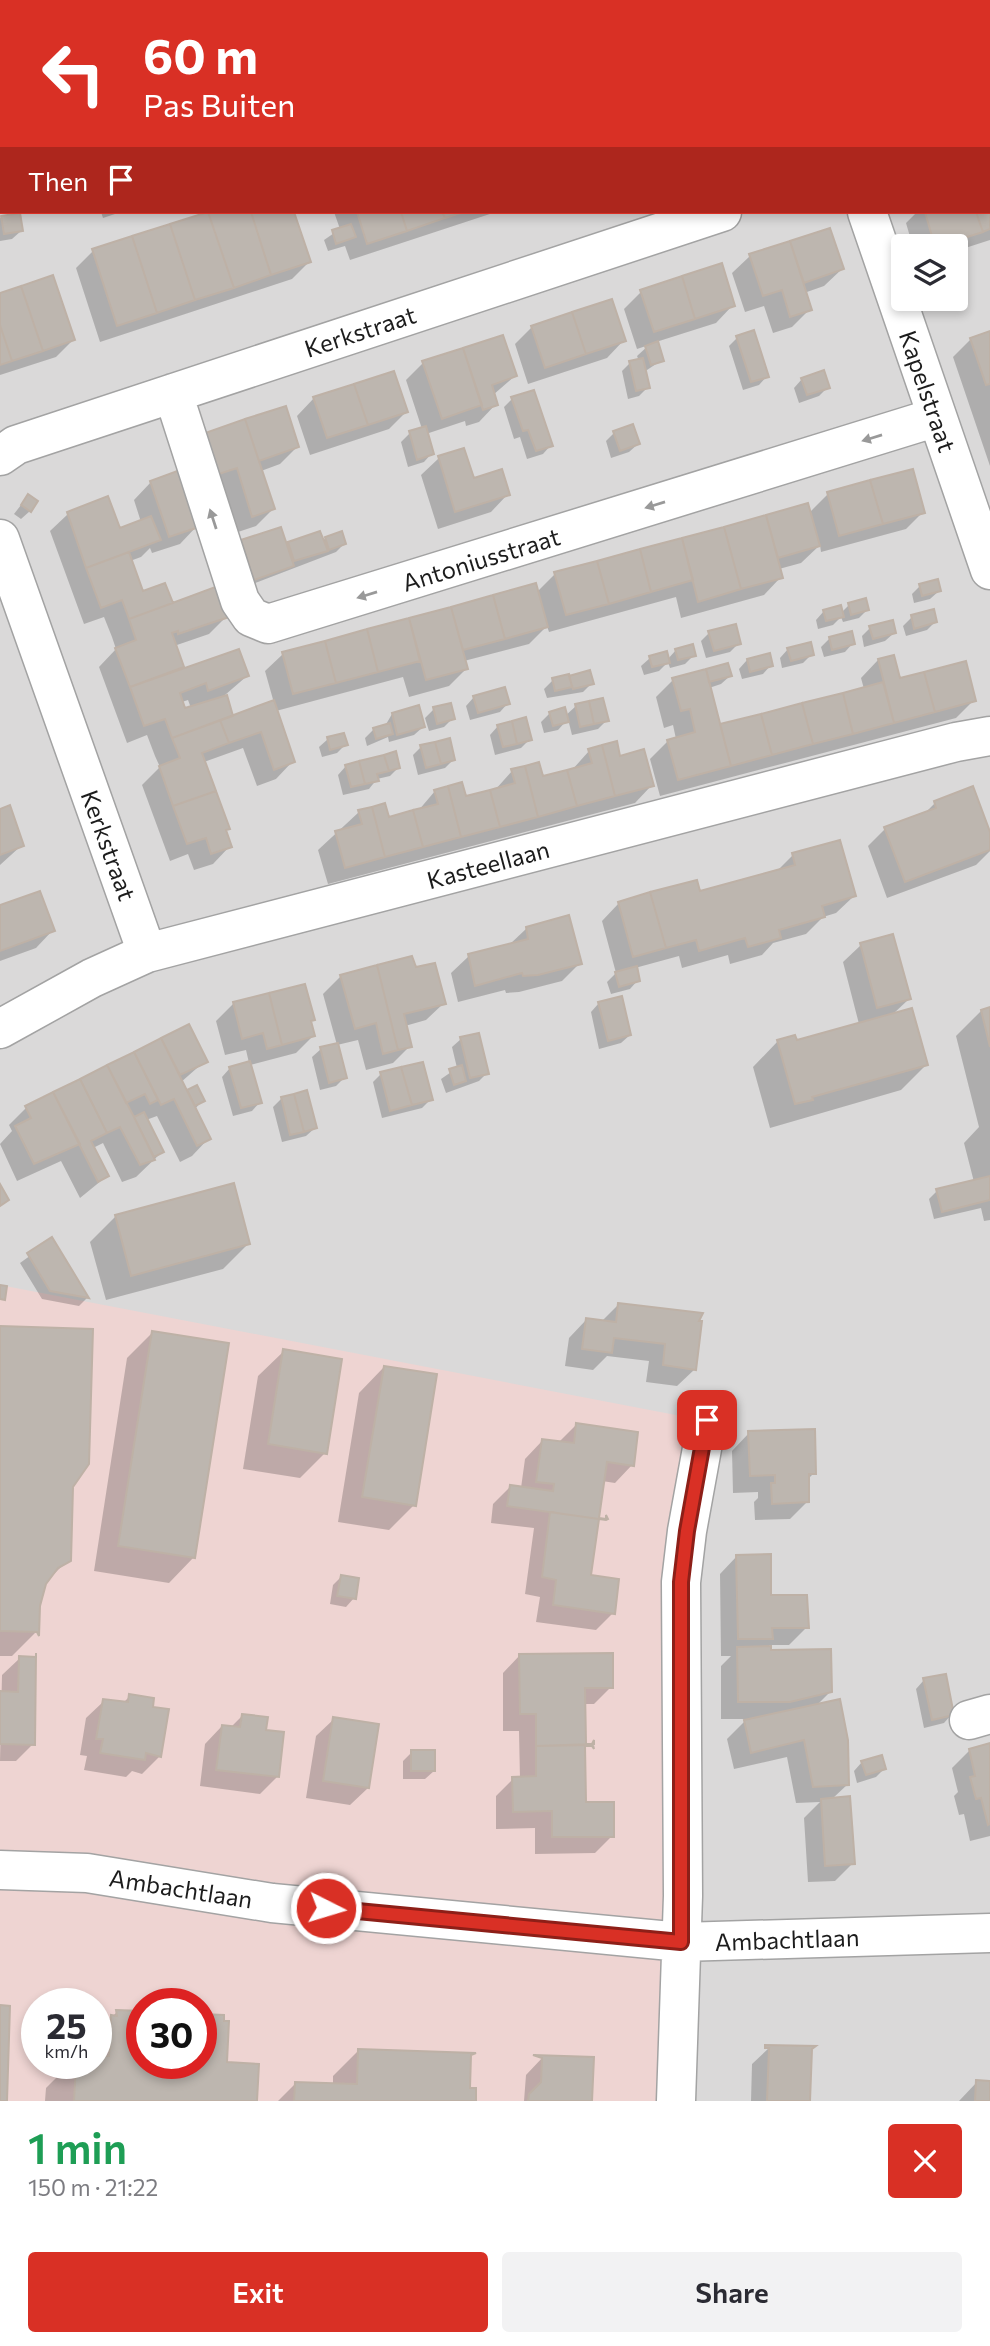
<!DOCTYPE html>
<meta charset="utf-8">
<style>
body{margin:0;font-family:Commissioner,sans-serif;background:#f2f2f3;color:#2b2b33;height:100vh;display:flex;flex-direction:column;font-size:26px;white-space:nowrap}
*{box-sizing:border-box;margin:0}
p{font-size:23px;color:#7c7c81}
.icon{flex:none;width:38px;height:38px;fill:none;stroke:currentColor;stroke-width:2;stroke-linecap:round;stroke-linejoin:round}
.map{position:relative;height:2101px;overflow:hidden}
.drawer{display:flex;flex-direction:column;background:#fff;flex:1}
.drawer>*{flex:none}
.top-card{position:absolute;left:0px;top:0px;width:990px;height:214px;box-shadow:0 4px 10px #0003;background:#d93025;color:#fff;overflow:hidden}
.tools{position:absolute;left:891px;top:234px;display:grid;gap:14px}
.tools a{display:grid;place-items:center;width:77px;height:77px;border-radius:7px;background:#fff;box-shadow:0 4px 10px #0003;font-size:35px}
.speed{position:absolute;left:21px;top:1988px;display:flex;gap:14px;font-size:35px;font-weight:700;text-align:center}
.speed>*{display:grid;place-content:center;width:91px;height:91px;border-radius:50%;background:#fff;box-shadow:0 4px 10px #0003;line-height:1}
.speed small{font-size:18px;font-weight:400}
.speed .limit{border:10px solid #d22;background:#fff;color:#111}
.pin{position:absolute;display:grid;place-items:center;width:60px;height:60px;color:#fff;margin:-30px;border-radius:14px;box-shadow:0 4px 10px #0006}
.me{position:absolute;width:77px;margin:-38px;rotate:95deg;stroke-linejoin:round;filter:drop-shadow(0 0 5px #0008)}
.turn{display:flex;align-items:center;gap:24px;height:147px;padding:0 28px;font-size:32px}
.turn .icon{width:91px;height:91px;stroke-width:2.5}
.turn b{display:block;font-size:49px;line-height:60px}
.then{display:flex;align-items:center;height:66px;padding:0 28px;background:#0003;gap:14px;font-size:26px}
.round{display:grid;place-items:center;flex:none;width:74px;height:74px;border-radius:7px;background:#f2f2f3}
.headline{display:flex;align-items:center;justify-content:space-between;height:119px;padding:0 28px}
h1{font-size:42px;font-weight:600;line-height:52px;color:#1e9e55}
.action{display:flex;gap:14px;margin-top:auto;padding:14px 28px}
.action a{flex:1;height:80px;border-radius:7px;background:#d93025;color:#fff;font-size:28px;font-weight:600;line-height:80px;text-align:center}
.action a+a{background:#f2f2f3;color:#2b2b33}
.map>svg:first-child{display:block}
.residential{fill:#dad9d9;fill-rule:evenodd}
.commercial{fill:#eed4d2;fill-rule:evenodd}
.shadow{fill:#0003;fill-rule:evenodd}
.building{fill:#bdb6af;stroke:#beb1a6;stroke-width:2}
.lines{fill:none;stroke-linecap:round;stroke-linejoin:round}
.minor-casing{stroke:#a3a3a3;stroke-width:41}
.minor{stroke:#fff;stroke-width:38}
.oneway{fill:#999}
.route-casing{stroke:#8d1f18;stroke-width:18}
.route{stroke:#d93025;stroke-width:12}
.labels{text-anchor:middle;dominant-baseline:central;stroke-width:5;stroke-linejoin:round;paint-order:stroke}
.street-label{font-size:24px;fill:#1c1c1c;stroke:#fff}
</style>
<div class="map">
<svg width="990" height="2101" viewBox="0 0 990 2101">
<rect width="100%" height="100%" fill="#edeae3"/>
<!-- residential -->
<path class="residential" d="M0,0H990V2101H0ZM2,2H989V212H2ZM903,247H956V299H903ZM37,2004H96V2063H37ZM142,2004H201V2063H142Z"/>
<!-- commercial -->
<path class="commercial" d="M0,1285L707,1421L676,2101H0ZM37,2004H96V2063H37ZM142,2004H201V2063H142Z"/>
<!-- shadow -->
<path class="shadow" d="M28,0H56L47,2Z
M322,0H340L341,2H321Z
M547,0H599L597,2Z
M812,0H990V32L989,2Z
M990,184V240L956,251V247H913L906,223L917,212H989Z
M101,212H121L103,218Z
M212,212H292L309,262L292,279L100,342L76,268L93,251Z
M334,212H496L350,260L345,246L328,251L324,240L340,229Z
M18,215L21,231L12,239L0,241V218Z
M829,230L842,269L824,286L804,293L810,309L792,327L773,333L764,306L745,312L732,273L750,256Z
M641,292L733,305L716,323L656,342L662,360L644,372L648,387L639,396L628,399L622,371L630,363L639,361L637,356L649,345L637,349L624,309Z
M0,294L73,340L56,357L0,375Z
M532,327L624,340L607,358L528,384L515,344Z
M990,333V466L953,357L971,339Z
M737,338L767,376L759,385L743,390L729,346Z
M423,363L515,376L493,395L496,404L479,422L466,426L465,421L426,434L432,453L424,462L408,467L401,442L410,433L422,429L406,380Z
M802,379L828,387L819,396L799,403L794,388Z
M314,398L406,412L389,429L310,455L297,416Z
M512,399L551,445L543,454L527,459L520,437L514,439L504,407Z
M614,433L638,444L629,452L611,458L606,441Z
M297,447L280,464L261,471L273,509L256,526L235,533L188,451Z
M439,458L472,480L508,494L491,512L438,529L421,475Z
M151,482L197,526L180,544L152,553L150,548L141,557L130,561L142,593L171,604L227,616L209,634L174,646L183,670L247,676L225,695L232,718L274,703L265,671L283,654L535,585L537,592L555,574L807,505L809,513L828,494L923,512L906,529L821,552L820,545L801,563L779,569L781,577L764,595L681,618L676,597L549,632L547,626L529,644L464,661L466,669L449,686L409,697L403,677L276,711L293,761L276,779L257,786L243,748L204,762L228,829L225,832L230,846L213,864L194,870L188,854L170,861L142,785L160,767L155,756L147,735L127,743L99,667L116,649L112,637L104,617L84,624L50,531L68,514L119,530L141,522L134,500ZM188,700L191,708L184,710L182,702Z
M28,496L30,511L21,519L14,514Z
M319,534L322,541L326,538L344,544L336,552L245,587L233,550L242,542L285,545Z
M920,586L939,591L930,599L914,603L912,594Z
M849,605L867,610L859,618L843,622L841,617L833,625L818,629L816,620L824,611L841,613Z
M912,617L935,622L927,630L906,636L903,626Z
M870,628L894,633L885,641L864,647L862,636Z
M709,633L739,643L730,652L706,658L701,641Z
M830,638L853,643L845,652L824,657L821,647Z
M788,649L812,654L803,663L782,668L780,658Z
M676,650L694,655L685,664L670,668L668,662L659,671L644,675L641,666L650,658L667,660Z
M747,660L771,665L763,674L742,679L739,669Z
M878,660L899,680L974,700L956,718L660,796L650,759L668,741L676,739L673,725L664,728L656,697L673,680L730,676L721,684L709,688L719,726L864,689L861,678Z
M553,680L592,683L583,692L547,698L544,689Z
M474,697L508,703L500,712L470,720L466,706Z
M576,706L607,720L598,729L572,735L568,719L558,730L544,733L541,722L550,713L565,716Z
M434,709L453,718L444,727L429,731L425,718Z
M392,714L423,727L414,735L389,742L388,737L367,746L365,738L374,729L385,726Z
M498,726L530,739L521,748L495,755L490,735Z
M328,739L346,744L337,753L322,757L319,747Z
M421,747L453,760L445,768L418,775L413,755Z
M589,751L619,758L652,785L635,803L328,884L318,850L359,812L387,819L418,811L435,791L464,799L495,790L512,771L541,779L572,770Z
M346,766L398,768L390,776L377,779L369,789L343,795L338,775Z
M935,803L990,838V851L976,865L887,898L868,846L885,829L924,814Z
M0,811L22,845L0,865Z
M793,855L854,896L836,913L823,917L806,934L773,943L762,955L730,964L728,955L682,968L679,956L635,968L638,980L630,989L611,994L607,982L616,973L602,921L619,903L699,894L776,872Z
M0,907L53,930L36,948L0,961Z
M527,928L580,963L562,981L519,992L506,993L505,990L458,1002L451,973L469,956L509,945Z
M861,945L909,999L892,1015L926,1065L901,1090L770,1128L753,1067L778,1041L795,1042L859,1024L843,962Z
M414,969L444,1003L426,1020L405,1026L410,1046L393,1063L366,1070L358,1040L337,1045L345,1077L336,1086L320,1090L312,1057L321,1049L337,1045L323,994L341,976Z
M304,986L313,1036L296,1053L250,1065L260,1102L252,1111L233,1116L222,1077L230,1068L249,1063L246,1050L225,1055L216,1021L233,1004Z
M599,1003L630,1035L621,1043L599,1049L591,1012Z
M990,1009V1220L984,1221L981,1208L934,1219L929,1199L937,1191L974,1182L964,1143L979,1127L956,1036L981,1011Z
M188,1027L205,1061L180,1083L186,1093L188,1091L203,1100L194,1110L209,1138L192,1156L180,1162L157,1116L146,1120L162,1152L136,1177L122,1182L103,1143L93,1148L107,1176L80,1198L61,1161L17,1181L0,1144L12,1131L9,1125L26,1108Z
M461,1039L487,1073L479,1081L446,1093L441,1079L457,1068L452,1047Z
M381,1074L431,1099L422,1108L382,1118L373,1082Z
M282,1098L315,1128L306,1136L282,1142L273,1107Z
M116,1216L248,1244L223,1269L106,1300L90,1242Z
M52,1240L87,1298L79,1306L42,1299L20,1263Z
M619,1304L695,1369L677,1386L646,1382L649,1361L607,1356L593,1370L565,1366L569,1338L586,1320L601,1322Z
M0,1328L72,1486L70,1558L46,1582L40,1603L37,1631L12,1656H0Z
M152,1333L194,1557L169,1583L94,1571L127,1358Z
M284,1351L325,1453L300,1478L243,1469L258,1376Z
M384,1367L414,1505L389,1530L338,1522L359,1393Z
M576,1425L632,1465L615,1483L602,1481L589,1577L613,1613L596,1630L536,1622L540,1597L525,1594L534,1528L491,1523L493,1504L510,1487L521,1488L525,1459L542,1441L558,1443Z
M749,1433L814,1473L807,1480L808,1501L790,1519L755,1520L754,1502L758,1498V1492L733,1493L732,1451Z
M737,1556L769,1597L807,1627L789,1645H769L770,1652L830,1692L816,1706L848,1784L832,1799L853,1863L835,1881L808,1882L804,1818L820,1802L796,1803L787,1757L734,1769L727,1739L747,1719H721V1666L731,1656H721L720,1574Z
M341,1577L354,1598L346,1607L330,1604L333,1585Z
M520,1655L611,1687L594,1704H584V1804L612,1836L595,1853L535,1854V1828L496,1829V1796L513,1779H520L519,1731H503V1673Z
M20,1658L36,1659L33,1744L16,1761H0L2,1675Z
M924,1680L952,1714L944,1723L924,1728L916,1689Z
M130,1696L160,1756L142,1774L132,1771L126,1777L84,1770L87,1756L80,1755L86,1718L104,1701L123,1703Z
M242,1716L264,1732L277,1777L260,1794L200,1786L205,1744L222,1726L231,1727Z
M334,1719L368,1788L350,1805L306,1798L316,1736Z
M990,1745V1836L970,1841L964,1814L959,1815L954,1796L958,1792L952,1768L970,1750Z
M412,1752L434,1771L425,1779H403V1761Z
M862,1762L884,1769L876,1777L857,1783L854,1771Z
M117,2012L142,2063L226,2064L256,2101H45L46,2088L71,2063H96V2032Z
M770,2047L808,2101H751L752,2064Z
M358,2051L468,2090L474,2101H278L295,2084L333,2085V2076Z
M543,2057L591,2101H524L526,2075Z
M977,2082H990V2101H959Z"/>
<!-- building -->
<path class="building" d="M855,0H943V2H855Z
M990,182V229L983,232L976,212H989Z
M208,212L234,288L195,300L170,224Z
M208,212H251L271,275L234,288Z
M251,212H294L311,262L271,275Z
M357,212H401L407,231L367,244Z
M401,212H442L445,218L407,231Z
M442,212H464L445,218Z
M925,212H976L983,232L935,247Z
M20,213L23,231L4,234L1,216Z
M170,224L195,300L157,313L132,236Z
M351,224L356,237L336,244L332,230Z
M830,228L844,269L804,283L790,241Z
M132,236L157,313L117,326L92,249Z
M790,241L812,310L790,317L782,290L763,296L749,254Z
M722,263L735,306L695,319L682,276Z
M53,275L75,340L43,351L21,286Z
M682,276L695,319L654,332L640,290Z
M21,286L43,351L12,361L0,325V293Z
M612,299L626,341L586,354L572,312Z
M572,312L586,354L545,368L531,326Z
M0,325L12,361L0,365Z
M754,330L769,377L751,382L736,336Z
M990,331V384L986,385L970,338Z
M503,335L517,376L492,385L498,405L483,410L463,348Z
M658,341L664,361L651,365L645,346Z
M463,348L482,405L442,419L422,361Z
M643,358L650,388L636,391L629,361Z
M824,370L830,388L807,395L801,378Z
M394,371L408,412L368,425L354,384Z
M354,384L368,425L327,438L313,397Z
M534,390L553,446L536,451L528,430L523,431L511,397Z
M286,406L299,447L259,461L245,419Z
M245,419L275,509L252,517L237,468L219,474L205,433Z
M633,424L640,444L620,451L613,431Z
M426,426L434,454L417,460L409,431Z
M464,448L474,478L502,469L510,495L455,512L438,456Z
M913,469L925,513L883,524L870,480Z
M180,470L199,527L169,537L150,481Z
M870,480L883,524L839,536L827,492Z
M28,494L38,501L31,512L21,505Z
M108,496L120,528L151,516L161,540L86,568L67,512Z
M808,503L820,546L778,558L766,515Z
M766,515L783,578L741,589L724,527Z
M281,527L294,566L254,580L241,540Z
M724,527L741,589L698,602L682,538Z
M320,531L328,551L294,561L288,542Z
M342,531L346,544L329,550L325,537Z
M682,538L693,580L651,592L640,549Z
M640,549L651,592L609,604L597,561Z
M129,552L143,591L165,583L173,603L129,619L122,600L101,608L86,568Z
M597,561L609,604L566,615L554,572Z
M938,579L941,591L922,596L919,584Z
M536,583L548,627L505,639L493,595Z
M218,586L229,617L178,634V631L172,633L184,667L130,687L115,648L136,640L129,619Z
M493,595L505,639L463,650L451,607Z
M866,598L869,610L851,615L848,603Z
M841,605L844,617L826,621L823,610Z
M451,607L468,669L426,680L409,618Z
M934,609L937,622L914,629L911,615Z
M409,618L420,661L378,672L367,629Z
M893,620L896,633L873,639L869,626Z
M736,624L741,644L714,651L708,631Z
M367,629L378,672L336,683L325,641Z
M852,631L855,644L832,650L829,637Z
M325,641L336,683L293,694L282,652Z
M811,642L814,655L791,661L787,648Z
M693,644L696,656L678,660L675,649Z
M239,649L249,676L208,691L206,683L180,693L185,708L227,695L233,716L172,738L165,719L144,726L130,687Z
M667,651L670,663L652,667L649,656Z
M770,653L773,666L750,672L747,659Z
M894,655L900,678L924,672L935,712L894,723L878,659Z
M966,661L976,701L935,712L924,672Z
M728,663L732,676L709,682L706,669Z
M706,669L731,766L678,780L667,740L695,732L690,709L681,711L672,678Z
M590,670L594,684L573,689L569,676Z
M569,674L572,687L555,691L552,678Z
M883,682L894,723L853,734L843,693Z
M505,687L510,704L478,713L473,696Z
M843,693L853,734L813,744L802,703Z
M603,698L609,721L594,724L589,701Z
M274,700L295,762L274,770L261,732L229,743L220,720Z
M589,701L594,724L580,727L575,704Z
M451,703L455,719L437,724L433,707Z
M802,703L813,744L772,755L761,714Z
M419,705L425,727L397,735L392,713Z
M565,707L569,722L553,726L549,712Z
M761,714L772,755L731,766L720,724Z
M526,717L532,740L517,744L512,721Z
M220,720L229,743L202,753L216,791L173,806L159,766L180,758L172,738Z
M512,721L517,744L503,747L497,725Z
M390,723L393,734L376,739L373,728Z
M344,733L348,745L330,750L327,737Z
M450,738L455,760L441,764L435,742Z
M617,741L620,756L644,749L654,786L615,796L602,745Z
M435,742L441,764L426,768L420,745Z
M602,745L615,796L577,806L567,770L592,763L588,749Z
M396,751L400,768L389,771L384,755Z
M384,755L389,771L377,774L379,781L365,784L359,761Z
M359,761L365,784L351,787L345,765Z
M539,762L543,776L567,770L577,806L538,817L525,766Z
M525,766L538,817L500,827L490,790L515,783L511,769Z
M462,782L466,796L490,790L500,827L461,837L448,786Z
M448,786L461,837L423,847L413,810L438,804L434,790Z
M973,786L990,832V850L905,882L884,827L936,808L934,801Z
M216,791L230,829L226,830L232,847L211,854L206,838L187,844L173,806Z
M385,803L389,817L413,810L423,847L385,857L372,807Z
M10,805L24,846L0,855V809Z
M372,807L385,857L345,868L335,831L362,824L358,810Z
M840,840L856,896L822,906L825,917L779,930L781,938L748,947L745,938L699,951L696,940L666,948L650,892L697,880L700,891L795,865L792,853Z
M40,891L55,931L0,951V905Z
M650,892L666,948L633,957L618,902Z
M569,915L582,964L538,975L523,976L522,973L475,986L468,954L528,939L526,927Z
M893,934L911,999L877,1008L860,943Z
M412,956L416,967L435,963L446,1004L404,1014L412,1047L398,1050L377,965Z
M377,965L398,1050L383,1054L376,1023L355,1029L340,975Z
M637,966L640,981L619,987L615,972Z
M305,984L315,1020L311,1021L315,1036L282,1045L269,993Z
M269,993L282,1045L267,1049L263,1033L242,1039L233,1002Z
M622,996L631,1035L608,1041L598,1002Z
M990,1007V1047L981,1010Z
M912,1008L928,1065L812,1097L813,1100L795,1104L777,1040L795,1035L797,1040Z
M189,1024L208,1062L180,1075L161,1038Z
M479,1033L489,1074L470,1078L460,1037Z
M161,1038L211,1139L197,1146L174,1099L161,1105L134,1052Z
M338,1043L347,1078L329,1083L320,1047Z
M134,1052L158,1100L150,1104L145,1094L126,1103L107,1065Z
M250,1061L262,1103L241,1108L229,1067Z
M423,1062L433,1100L412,1105L401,1067Z
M107,1065L134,1117L155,1160L140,1165L120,1127L107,1133L80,1079Z
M462,1065L466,1081L454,1085L449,1069Z
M401,1067L412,1105L390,1111L380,1072Z
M80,1079L107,1133L91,1141L109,1176L98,1182L53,1092Z
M197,1085L205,1101L195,1106L187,1090Z
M307,1090L317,1128L304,1132L294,1094Z
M53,1092L80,1144L34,1164L15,1126L31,1118L25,1106Z
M294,1094L304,1132L290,1135L281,1097Z
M144,1112L164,1152L154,1157L134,1117Z
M990,1176V1200L942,1212L936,1189Z
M234,1183L250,1244L131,1276L115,1215Z
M0,1184L9,1200L0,1206Z
M52,1237L89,1298L50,1291L27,1253Z
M0,1285L7,1286L5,1300L0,1299Z
M618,1303L703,1313L699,1321H702L696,1370L663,1365L665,1344L614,1338L612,1353L582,1349L586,1318L616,1322Z
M0,1326L93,1329L89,1464L73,1487L71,1561L58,1568L46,1584L40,1606L39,1636L37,1632L0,1631Z
M152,1331L229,1343L195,1558L118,1546Z
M283,1349L342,1359L327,1454L268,1444Z
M384,1366L437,1374L416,1506L362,1497Z
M576,1423L638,1432L634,1466L607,1462L599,1518L606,1519V1515L608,1519L606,1520L507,1506L510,1485L553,1491L554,1484L536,1482L542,1439L574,1443Z
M815,1429L816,1474H809V1502L772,1504L771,1483H775V1475L750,1476L748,1431Z
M550,1512L599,1519L591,1575L619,1579L615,1614L553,1605L556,1580L542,1577Z
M771,1554V1595H807L809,1628H772L773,1639H738L736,1555Z
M341,1575L359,1578L356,1599L337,1596Z
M771,1646V1650L831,1649L832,1692L790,1702H738L737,1647Z
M36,1653L35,1745L0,1744V1691L18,1692L19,1656L36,1657Z
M613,1653V1688H585L586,1744H592L594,1740V1744L536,1746V1714H520L519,1654Z
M946,1674L954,1715L932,1720L923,1678Z
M129,1694L154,1698L153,1707L169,1709L161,1757L146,1753L145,1760L100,1753L103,1739H96L103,1699L128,1702Z
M840,1699L848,1740L849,1785L813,1787L804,1740L751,1753L744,1720Z
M242,1714L268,1717L266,1730L284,1732L279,1777L216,1770L222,1725L240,1727Z
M333,1717L379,1724L369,1788L323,1781Z
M990,1743V1824L988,1825L981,1798L976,1799L970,1777L975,1776L969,1749Z
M593,1745L594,1749L592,1746H585L586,1802H614V1837H552V1811L513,1812L512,1777L536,1776V1746Z
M411,1750H435V1771H411Z
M882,1755L886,1769L866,1775L861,1761Z
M850,1796L855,1864L825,1866L821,1799Z
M0,2005L10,2006L7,2101H0Z
M116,2010L142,2011V2063H201V2014L224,2015V2021H229L227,2062L259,2064L257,2101H74L76,2063H96V2056H109L111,2015L117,2016Z
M765,2045L816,2046L812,2049L810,2101H767L769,2048H765Z
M358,2049L476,2053L471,2055L470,2088H476V2101H294L295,2082L357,2084Z
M533,2055L594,2057L592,2101H528L529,2094L541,2082L542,2058Z
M976,2080L990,2081V2101H975Z"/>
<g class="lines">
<defs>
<path id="minor" d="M6,0L7,2
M795,0V2
M989,114H990
M0,125H2
M867,212L990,570
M173,393L240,601L251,617L268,624L937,417
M0,456L16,445L722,212
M0,539L147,953
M0,1029L92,978L147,953L956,742L990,736
M969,1720L990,1714
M0,1870L87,1873L272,1903L681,1942L990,1933
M676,2101L683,1896L681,1582L687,1531L707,1421"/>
</defs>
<!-- minor casing -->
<use href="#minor" class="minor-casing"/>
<!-- minor -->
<use href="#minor" class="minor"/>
</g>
<!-- one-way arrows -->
<defs><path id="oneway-solid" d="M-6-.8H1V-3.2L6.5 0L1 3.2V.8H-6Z" transform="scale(1.75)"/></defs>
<g class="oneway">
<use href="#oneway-solid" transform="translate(872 438) rotate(163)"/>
<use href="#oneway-solid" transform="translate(655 505) rotate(163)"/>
<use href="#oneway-solid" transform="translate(213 519) rotate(-108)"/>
<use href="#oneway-solid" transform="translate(367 595) rotate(163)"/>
</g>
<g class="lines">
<defs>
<path id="route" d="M326,1908L681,1942V1582L687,1531L707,1420"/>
</defs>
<!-- route casing -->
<use href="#route" class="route-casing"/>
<!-- route -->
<use href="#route" class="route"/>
</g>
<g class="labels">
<!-- street labels -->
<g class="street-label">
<text transform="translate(360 331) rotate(-18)">Kerkstraat</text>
<text transform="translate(928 391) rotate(71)">Kapelstraat</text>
<text transform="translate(481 559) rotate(-17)">Antoniusstraat</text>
<text transform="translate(109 845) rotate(70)">Kerkstraat</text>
<text transform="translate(488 864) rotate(-15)">Kasteellaan</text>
<text transform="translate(181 1888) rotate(9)">Ambachtlaan</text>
<text transform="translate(787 1939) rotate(-2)">Ambachtlaan</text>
</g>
</g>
</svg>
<div class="tools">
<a><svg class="icon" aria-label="layers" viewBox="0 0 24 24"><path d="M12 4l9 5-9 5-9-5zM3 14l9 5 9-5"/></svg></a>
</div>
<div class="speed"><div>25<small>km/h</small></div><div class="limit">30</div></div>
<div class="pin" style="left:707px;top:1420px;background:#d93025"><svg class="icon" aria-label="arrive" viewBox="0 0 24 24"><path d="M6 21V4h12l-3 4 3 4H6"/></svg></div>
<svg class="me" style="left:326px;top:1908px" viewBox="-20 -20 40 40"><circle r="17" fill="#d93025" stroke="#fff" stroke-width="3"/><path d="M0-11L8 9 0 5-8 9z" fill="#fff"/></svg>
<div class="top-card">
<div class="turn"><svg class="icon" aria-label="left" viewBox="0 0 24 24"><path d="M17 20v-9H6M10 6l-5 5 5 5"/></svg><div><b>60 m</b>Pas Buiten</div></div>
<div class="then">Then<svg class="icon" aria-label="arrive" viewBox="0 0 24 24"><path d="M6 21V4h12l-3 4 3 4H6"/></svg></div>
</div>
</div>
<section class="drawer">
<div class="headline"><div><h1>1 min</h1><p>150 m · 21:22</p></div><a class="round" style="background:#d93025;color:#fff"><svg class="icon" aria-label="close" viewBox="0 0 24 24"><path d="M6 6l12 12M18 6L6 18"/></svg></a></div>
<div class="action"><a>Exit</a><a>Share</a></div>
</section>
